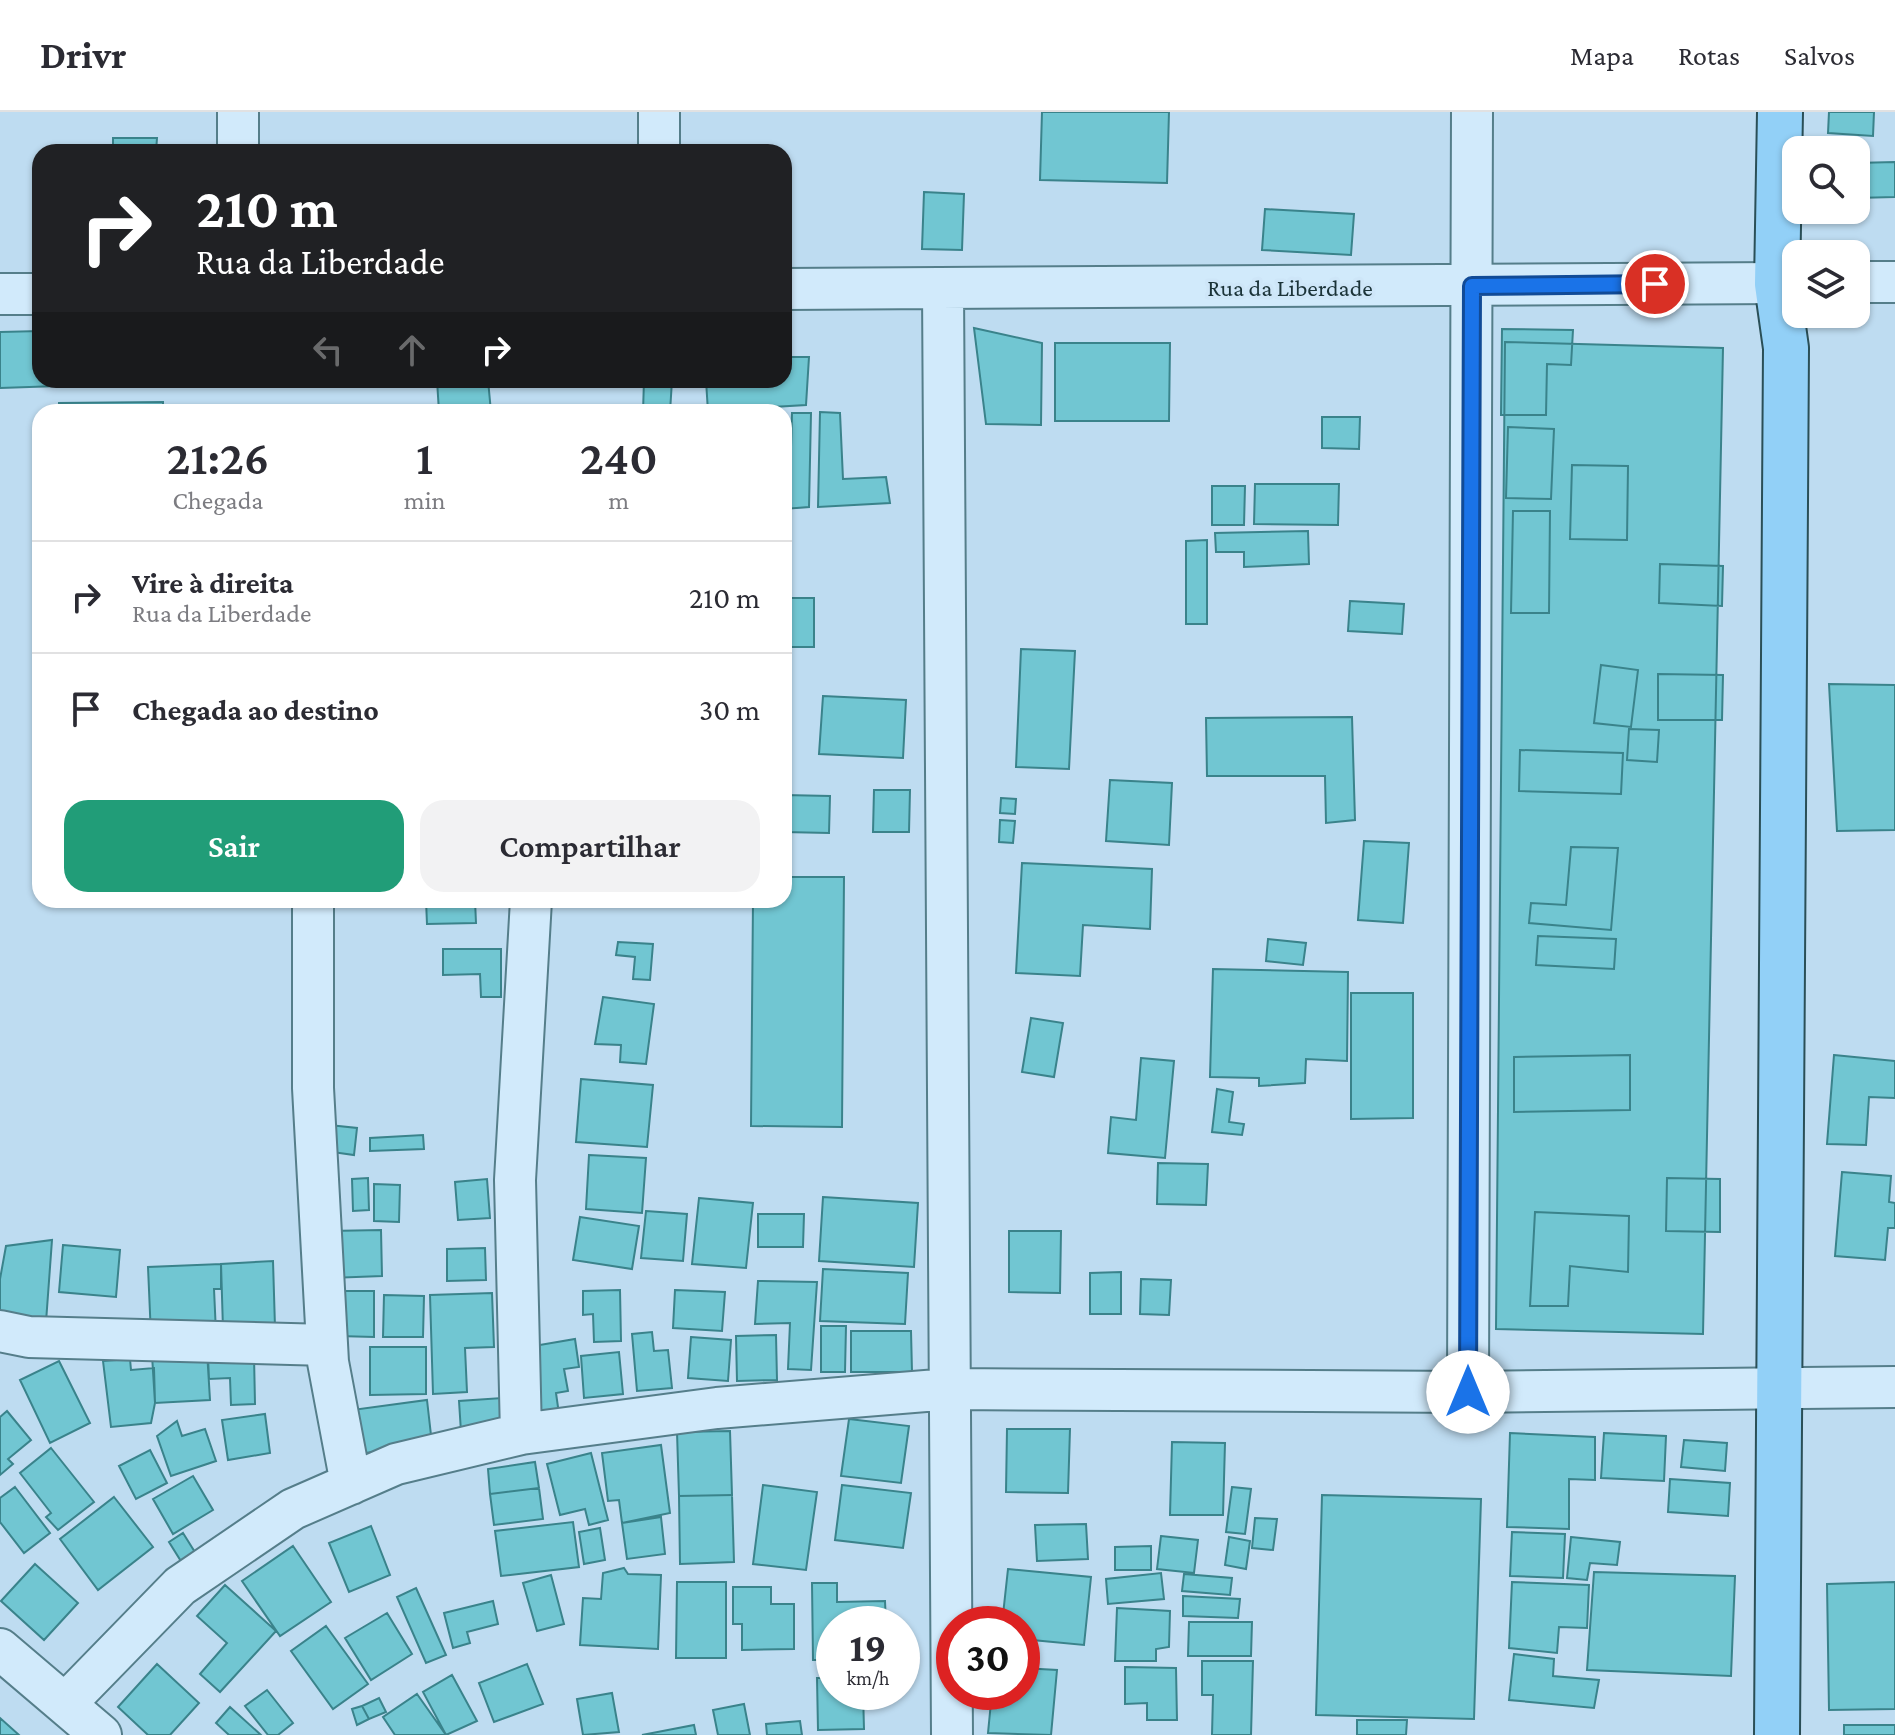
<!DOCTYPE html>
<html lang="pt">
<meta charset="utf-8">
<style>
body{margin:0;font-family:"Crimson Pro",serif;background:#f2f2f3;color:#2b2b33;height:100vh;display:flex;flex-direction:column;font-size:30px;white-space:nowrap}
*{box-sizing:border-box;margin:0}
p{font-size:26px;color:#7c7c81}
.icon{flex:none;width:44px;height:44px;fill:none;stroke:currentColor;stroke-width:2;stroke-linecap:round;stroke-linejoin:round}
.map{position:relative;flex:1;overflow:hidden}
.details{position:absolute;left:32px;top:292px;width:760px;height:504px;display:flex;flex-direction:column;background:#fff;border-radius:24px;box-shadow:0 2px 6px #0004}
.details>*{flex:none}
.top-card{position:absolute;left:32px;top:32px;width:760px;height:244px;border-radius:24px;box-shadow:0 2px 6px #0004;background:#202124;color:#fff;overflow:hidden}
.fabs{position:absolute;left:1782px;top:24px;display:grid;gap:16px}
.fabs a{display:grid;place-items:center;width:88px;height:88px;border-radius:16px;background:#fff;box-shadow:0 2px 6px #0004;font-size:40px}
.speed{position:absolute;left:816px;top:1494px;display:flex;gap:16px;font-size:40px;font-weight:700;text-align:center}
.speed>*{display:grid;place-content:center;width:104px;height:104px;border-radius:50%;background:#fff;box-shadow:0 2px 6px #0004;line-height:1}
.speed small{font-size:20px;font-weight:400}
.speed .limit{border:12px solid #d22;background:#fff;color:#111}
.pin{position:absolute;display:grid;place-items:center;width:68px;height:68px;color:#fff;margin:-34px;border:4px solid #fff;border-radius:50%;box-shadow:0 2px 8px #0007}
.me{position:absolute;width:88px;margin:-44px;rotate:0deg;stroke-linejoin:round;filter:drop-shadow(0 0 6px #0008)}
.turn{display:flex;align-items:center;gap:28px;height:168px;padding:0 32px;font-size:36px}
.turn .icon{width:104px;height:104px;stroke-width:2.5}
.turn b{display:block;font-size:56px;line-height:68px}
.lanes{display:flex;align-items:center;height:76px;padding:0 32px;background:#0003;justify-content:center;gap:40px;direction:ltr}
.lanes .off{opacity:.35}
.eta{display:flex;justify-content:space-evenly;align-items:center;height:136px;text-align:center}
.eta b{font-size:48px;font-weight:600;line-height:56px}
.cta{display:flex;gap:16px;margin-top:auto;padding:16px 32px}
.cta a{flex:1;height:92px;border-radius:24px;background:#219d78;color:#fff;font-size:32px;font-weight:600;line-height:92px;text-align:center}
.cta a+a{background:#f2f2f3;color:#2b2b33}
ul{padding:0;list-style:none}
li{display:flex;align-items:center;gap:24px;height:112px;padding:0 32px;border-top:2px solid #e1e1e2}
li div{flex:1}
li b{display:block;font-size:30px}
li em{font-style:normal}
header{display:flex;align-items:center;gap:48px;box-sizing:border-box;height:112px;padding:0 40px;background:#fff;border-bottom:2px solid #e1e1e2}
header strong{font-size:38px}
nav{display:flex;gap:44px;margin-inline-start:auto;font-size:28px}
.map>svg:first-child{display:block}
.building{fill:#71c6d2;stroke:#3a838b;stroke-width:2}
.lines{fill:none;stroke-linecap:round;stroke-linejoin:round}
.minor-casing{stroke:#557e8a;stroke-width:44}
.major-casing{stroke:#2a4f57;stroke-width:48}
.minor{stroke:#d1eafb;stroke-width:40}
.major{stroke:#92d0f7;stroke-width:44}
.route-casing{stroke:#114b97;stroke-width:20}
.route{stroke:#1a73e8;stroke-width:14}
.labels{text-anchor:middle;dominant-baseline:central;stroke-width:7;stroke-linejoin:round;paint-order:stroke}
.street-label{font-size:24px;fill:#1b3338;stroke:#cee6f8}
</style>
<header>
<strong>Drivr</strong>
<nav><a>Mapa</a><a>Rotas</a><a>Salvos</a></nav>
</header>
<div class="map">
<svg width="1895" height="1623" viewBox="0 0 1895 1623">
<rect width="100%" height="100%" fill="#bedcf1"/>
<!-- building -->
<path class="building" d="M1042,0H1169L1167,71L1040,68Z
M1829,0H1874L1873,24L1828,21Z
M113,26H157L156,40H113Z
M287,35L327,37V40H287Z
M371,36L419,37L418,40H371Z
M1895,50V85L1856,86V51Z
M924,80L964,82L962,138L922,137Z
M1265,97L1354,102L1351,143L1262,138Z
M974,216L1042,231L1041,313L986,312Z
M1502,217L1573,218L1571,253L1547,252L1546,303H1501Z
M40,219V268H57L58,274L0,276V220Z
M1505,230L1723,236L1703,1222L1496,1217Z
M1055,231H1170L1169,309H1055Z
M784,245H809L806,293L773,295V300H708L706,268H784Z
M437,268H488L491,300H439Z
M644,268H672L670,300H643Z
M163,290V300H59V291Z
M820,300L840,301L843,367L886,365L890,391L818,395Z
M792,301H811L809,395L784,397V369H790Z
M1322,305H1360L1359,337L1322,336Z
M1508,315L1554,317L1551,387L1506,386Z
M1572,353L1628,354L1627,428L1570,427Z
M1255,372H1339L1338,413L1254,412Z
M1212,374H1245L1244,413H1212Z
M1513,399H1550L1549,501H1511Z
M1308,419L1309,452L1244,455V440H1216L1215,421Z
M1207,428V512H1186V429Z
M1660,452L1723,454L1722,494L1659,491Z
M784,486H814V535H784Z
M1350,489L1404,492L1402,522L1348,519Z
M1021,537L1075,539L1069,657L1016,655Z
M1601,553L1638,558L1631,615L1594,611Z
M1658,562L1723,563L1722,608H1658Z
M1829,572L1895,573V718L1837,719Z
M823,584L906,588L903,646L819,642Z
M1352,605L1355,708L1326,711L1325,664H1207L1206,606Z
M1629,617L1659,618L1657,650L1627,648Z
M1520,638L1623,641L1621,682L1519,679Z
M1110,668L1172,671L1169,733L1106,729Z
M874,678H910L909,720H873Z
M784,683L830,684L829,721L784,720Z
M1001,686L1016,687L1015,702L1000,701Z
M1000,708L1015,709L1013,731L999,730Z
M1364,729L1409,731L1403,811L1358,808Z
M1571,735L1618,736L1611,818L1529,811L1531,791L1566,793Z
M1022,751L1152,757L1150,817L1083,813L1080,864L1016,861Z
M784,765H844L842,1015L751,1014L753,788H784Z
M426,788H475L476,811L427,812Z
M1538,824L1616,827L1614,857L1536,853Z
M1268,827L1306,831L1303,853L1266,849Z
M618,830L653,832L650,868L633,867L635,845L616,843Z
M443,837H501V885H481L480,862L443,863Z
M1213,857L1348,860L1347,949L1306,947L1305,971L1259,974V966L1210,965Z
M1351,881H1413V1006L1351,1007Z
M603,885L654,892L646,952L620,950L621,933L595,932Z
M1031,906L1063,911L1054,965L1022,960Z
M1630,943V998L1514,1000V945Z
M1834,943L1895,949V986L1869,985L1866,1033L1827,1032Z
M1141,946L1174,949L1165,1046L1108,1041L1111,1005L1136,1008Z
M581,967L653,973L647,1035L576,1030Z
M1217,977L1233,980L1229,1010L1244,1012L1242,1023L1212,1020Z
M329,1013L357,1016L354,1043L325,1039Z
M423,1023L424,1037L370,1039V1026Z
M589,1043L646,1046L642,1101L586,1097Z
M1158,1051L1208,1052L1206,1093L1157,1092Z
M1842,1060L1891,1064L1889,1090L1895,1091V1116H1888L1885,1148L1835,1144Z
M368,1066L369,1098L353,1099L352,1067Z
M1667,1066L1720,1067V1120L1666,1119Z
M487,1067L490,1106L458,1108L455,1070Z
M374,1072L400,1073L399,1110L374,1109Z
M823,1085L918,1091L914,1155L819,1149Z
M699,1086L753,1091L746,1156L692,1152Z
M646,1099L687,1102L683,1149L641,1146Z
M1535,1100L1629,1104L1628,1160L1570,1154L1568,1194H1530Z
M758,1102H804L803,1135H758Z
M580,1105L639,1114L632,1157L573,1148Z
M381,1118L382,1164L330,1166L329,1119Z
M1009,1119H1061L1060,1181L1009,1180Z
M52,1128L46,1210L0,1203V1167L6,1134Z
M63,1133L120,1138L116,1185L59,1180Z
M485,1136L486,1168L447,1169V1137Z
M273,1149L275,1215L223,1217L221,1152Z
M221,1152V1177H214L216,1221L151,1224L148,1155Z
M823,1157L908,1161L905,1212L820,1209Z
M1121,1160V1202H1090V1161Z
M1141,1167L1171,1168L1169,1203L1140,1202Z
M758,1169L817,1170L811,1258L788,1257L790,1211L755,1212Z
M620,1178L621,1229L594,1230L593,1202L583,1203V1179Z
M675,1178L725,1180L722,1219L673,1216Z
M338,1179H374V1225L338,1224Z
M492,1181L494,1235L465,1236L467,1280L433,1282L430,1183Z
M384,1183L424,1184L423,1225H383Z
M821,1214H846L845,1260H821Z
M851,1219H911L912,1260H851Z
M652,1220L654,1239L668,1238L672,1276L637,1279L632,1222Z
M776,1223L777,1268L737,1269L736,1224Z
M691,1225L731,1228L728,1269L688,1266Z
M575,1227L579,1255L564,1257L568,1279L556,1281L559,1302L533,1307L522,1236Z
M370,1235H426V1282L370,1283Z
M207,1239L210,1288L155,1291L152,1243Z
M619,1240L623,1282L584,1286L581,1244Z
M254,1244L255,1292L231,1293L230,1266L209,1267L208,1246Z
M130,1247L131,1258L154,1256L155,1291L151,1311L111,1315L103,1249Z
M59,1249L90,1311L50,1331L20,1268Z
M502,1286L504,1317L461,1320L459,1289Z
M427,1288L432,1332L358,1342L352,1298Z
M7,1299L31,1328L8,1347L13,1352L0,1363V1305Z
M265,1302L270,1341L228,1348L222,1308Z
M849,1307L909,1314L901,1371L841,1364Z
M177,1309L182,1324L205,1317L216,1349L171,1364L157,1324Z
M1007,1317H1070L1068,1381L1006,1380Z
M730,1319L732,1383L679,1384L677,1320Z
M1510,1321L1595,1325V1368L1569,1367V1417L1507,1415Z
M1604,1321L1666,1324L1664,1369L1601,1366Z
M1684,1328L1727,1331L1725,1359L1681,1355Z
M1172,1330L1225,1331L1223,1403H1170Z
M661,1333L670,1401L622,1411L619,1388L608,1389L602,1341Z
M51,1336L94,1390L58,1418L46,1405L51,1401L20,1361Z
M150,1338L167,1371L136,1387L119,1354Z
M591,1341L608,1408L589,1413L585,1397L560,1403L547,1352Z
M535,1350L539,1376L490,1382L488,1357Z
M193,1364L213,1398L173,1422L153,1387Z
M1670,1367L1730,1371L1728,1404L1668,1400Z
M763,1373L817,1380L806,1458L753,1452Z
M842,1373L911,1381L903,1436L835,1428Z
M15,1375L50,1421L24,1441L0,1410V1386Z
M1232,1375L1251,1377L1245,1422L1226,1420Z
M539,1376L543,1407L494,1413L490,1382Z
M732,1383L734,1450L680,1452L679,1384Z
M1322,1383L1481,1387L1474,1607L1316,1603Z
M114,1385L153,1435L98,1478L60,1427Z
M661,1405L665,1442L627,1447L622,1411Z
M1255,1406L1277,1407L1273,1438L1252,1436Z
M573,1410L579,1455L501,1464L495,1419Z
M1086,1412L1088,1447L1037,1449L1035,1413Z
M371,1414L390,1463L349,1480L329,1431Z
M600,1416L605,1448L584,1452L579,1420Z
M1512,1420L1565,1422L1563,1466L1510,1464Z
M183,1421L198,1445L184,1454L169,1430Z
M1161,1424L1198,1428L1194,1461L1157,1457Z
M1229,1425L1250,1429L1246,1457L1225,1453Z
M1571,1425L1620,1430L1617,1453L1590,1451L1587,1468L1567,1466Z
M293,1434L331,1490L280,1524L242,1469Z
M1151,1434V1458H1115V1435Z
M35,1452L78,1491L44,1528L1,1489Z
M624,1456L628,1462L661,1463L658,1537L580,1533L583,1486L601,1487L603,1461Z
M1008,1457L1091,1465L1084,1533L1022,1527V1512H1002Z
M1594,1460L1735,1464L1731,1564L1587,1558Z
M1161,1461L1164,1487L1108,1492L1106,1467Z
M1184,1462L1232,1466L1230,1483L1182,1479Z
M551,1463L564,1512L537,1519L523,1471Z
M677,1470H726V1546H676Z
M1512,1470L1589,1473L1587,1516L1559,1515L1557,1541L1509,1536Z
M1895,1470V1597L1829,1598L1827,1472Z
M812,1471H837V1490L885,1489L886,1512H834V1548H813Z
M225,1473L276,1519L220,1580L200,1562L227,1531L197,1504Z
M733,1475H771V1492H794V1537L742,1538V1512H733Z
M416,1476L446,1543L426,1551L397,1485Z
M1183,1484L1240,1487L1238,1506L1183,1504Z
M493,1489L498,1512L467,1520L470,1531L453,1536L444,1501Z
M1117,1496L1170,1499L1169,1535L1156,1537V1549H1115Z
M387,1501L412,1542L371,1568L345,1526Z
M1189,1510H1252L1251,1544H1188Z
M326,1514L368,1572L333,1597L291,1539Z
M1514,1542L1554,1547L1553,1564L1599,1568L1594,1596L1509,1588Z
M1202,1549H1253L1251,1623H1212L1213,1583H1202Z
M157,1552L199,1591L170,1623H148L118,1595Z
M527,1552L543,1592L494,1610L479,1571Z
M1125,1555L1176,1556L1177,1608H1147V1591L1125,1592Z
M1022,1556L1057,1558L1051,1623L988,1621L992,1580H1022Z
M452,1563L477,1609L446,1623L423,1580Z
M817,1566H834V1580H863L864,1617L818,1618Z
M267,1578L293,1611L278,1623H268L245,1594Z
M612,1581L619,1620L583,1623L577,1587Z
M417,1582L446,1623H395L383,1605Z
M379,1586L386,1600L369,1607L362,1594Z
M744,1592L750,1623H718L713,1598Z
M362,1594L369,1607L357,1613L352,1597Z
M230,1595L261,1623H229L216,1611Z
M0,1606L19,1623H0Z
M1357,1608H1407L1406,1623H1357Z
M800,1609L802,1623H767L766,1612Z
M694,1613L696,1623H642Z
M1844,1613H1895V1623H1844Z"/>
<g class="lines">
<defs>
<path id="minor" d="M238,0V40
M659,40V0
M1856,170H1895
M943,176L952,1623
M784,177L1796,171
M0,182H40
M313,788V976L328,1250L351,1372
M0,1219L29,1225L327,1233
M1468,1280L1472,0
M521,1322L515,1068L531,788
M0,1537L101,1623
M65,1592L180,1474L293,1397L396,1352L521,1322L717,1296L950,1277L1468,1280L1895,1275"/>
<path id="major" d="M1777,1623L1786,236L1777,172L1780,0"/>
</defs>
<!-- minor casing -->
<use href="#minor" class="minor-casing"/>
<!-- major casing -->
<use href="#major" class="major-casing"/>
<!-- minor -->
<use href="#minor" class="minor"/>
<!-- major -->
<use href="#major" class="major"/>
</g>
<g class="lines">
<defs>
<path id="route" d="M1468,1280L1472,174L1655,172"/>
</defs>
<!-- route casing -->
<use href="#route" class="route-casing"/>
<!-- route -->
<use href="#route" class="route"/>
</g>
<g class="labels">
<!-- street labels -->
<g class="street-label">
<text x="1290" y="175">Rua da Liberdade</text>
</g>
</g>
</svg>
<div class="fabs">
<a><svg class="icon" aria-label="search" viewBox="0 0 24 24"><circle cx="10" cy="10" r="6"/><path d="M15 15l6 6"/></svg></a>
<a><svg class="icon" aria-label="layers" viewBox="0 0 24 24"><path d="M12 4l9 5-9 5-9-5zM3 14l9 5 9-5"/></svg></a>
</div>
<div class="speed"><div>19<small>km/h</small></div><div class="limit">30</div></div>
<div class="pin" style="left:1655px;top:172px;background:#d93025"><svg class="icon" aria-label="arrive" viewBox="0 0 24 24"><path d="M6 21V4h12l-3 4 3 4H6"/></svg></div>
<svg class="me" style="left:1468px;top:1280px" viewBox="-20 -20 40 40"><circle r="19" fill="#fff"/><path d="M0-13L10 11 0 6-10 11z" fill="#1a73e8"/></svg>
<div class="top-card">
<div class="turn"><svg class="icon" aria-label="right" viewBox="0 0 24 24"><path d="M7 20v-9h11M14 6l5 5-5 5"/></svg><div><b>210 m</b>Rua da Liberdade</div></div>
<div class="lanes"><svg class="icon off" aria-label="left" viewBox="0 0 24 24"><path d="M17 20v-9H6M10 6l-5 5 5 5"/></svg><svg class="icon off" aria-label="ahead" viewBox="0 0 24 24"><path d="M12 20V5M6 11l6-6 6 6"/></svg><svg class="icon" aria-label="right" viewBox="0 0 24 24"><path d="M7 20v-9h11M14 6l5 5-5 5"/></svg></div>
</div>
<section class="details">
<div class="eta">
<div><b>21:26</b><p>Chegada</p></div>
<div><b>1</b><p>min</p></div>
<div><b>240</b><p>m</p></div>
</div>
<ul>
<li><svg class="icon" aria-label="right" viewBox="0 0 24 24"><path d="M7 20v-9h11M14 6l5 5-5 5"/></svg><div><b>Vire à direita</b><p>Rua da Liberdade</p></div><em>210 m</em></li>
<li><svg class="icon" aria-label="arrive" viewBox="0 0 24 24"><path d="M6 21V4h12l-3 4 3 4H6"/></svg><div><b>Chegada ao destino</b></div><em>30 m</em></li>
</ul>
<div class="cta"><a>Sair</a><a>Compartilhar</a></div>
</section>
</div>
